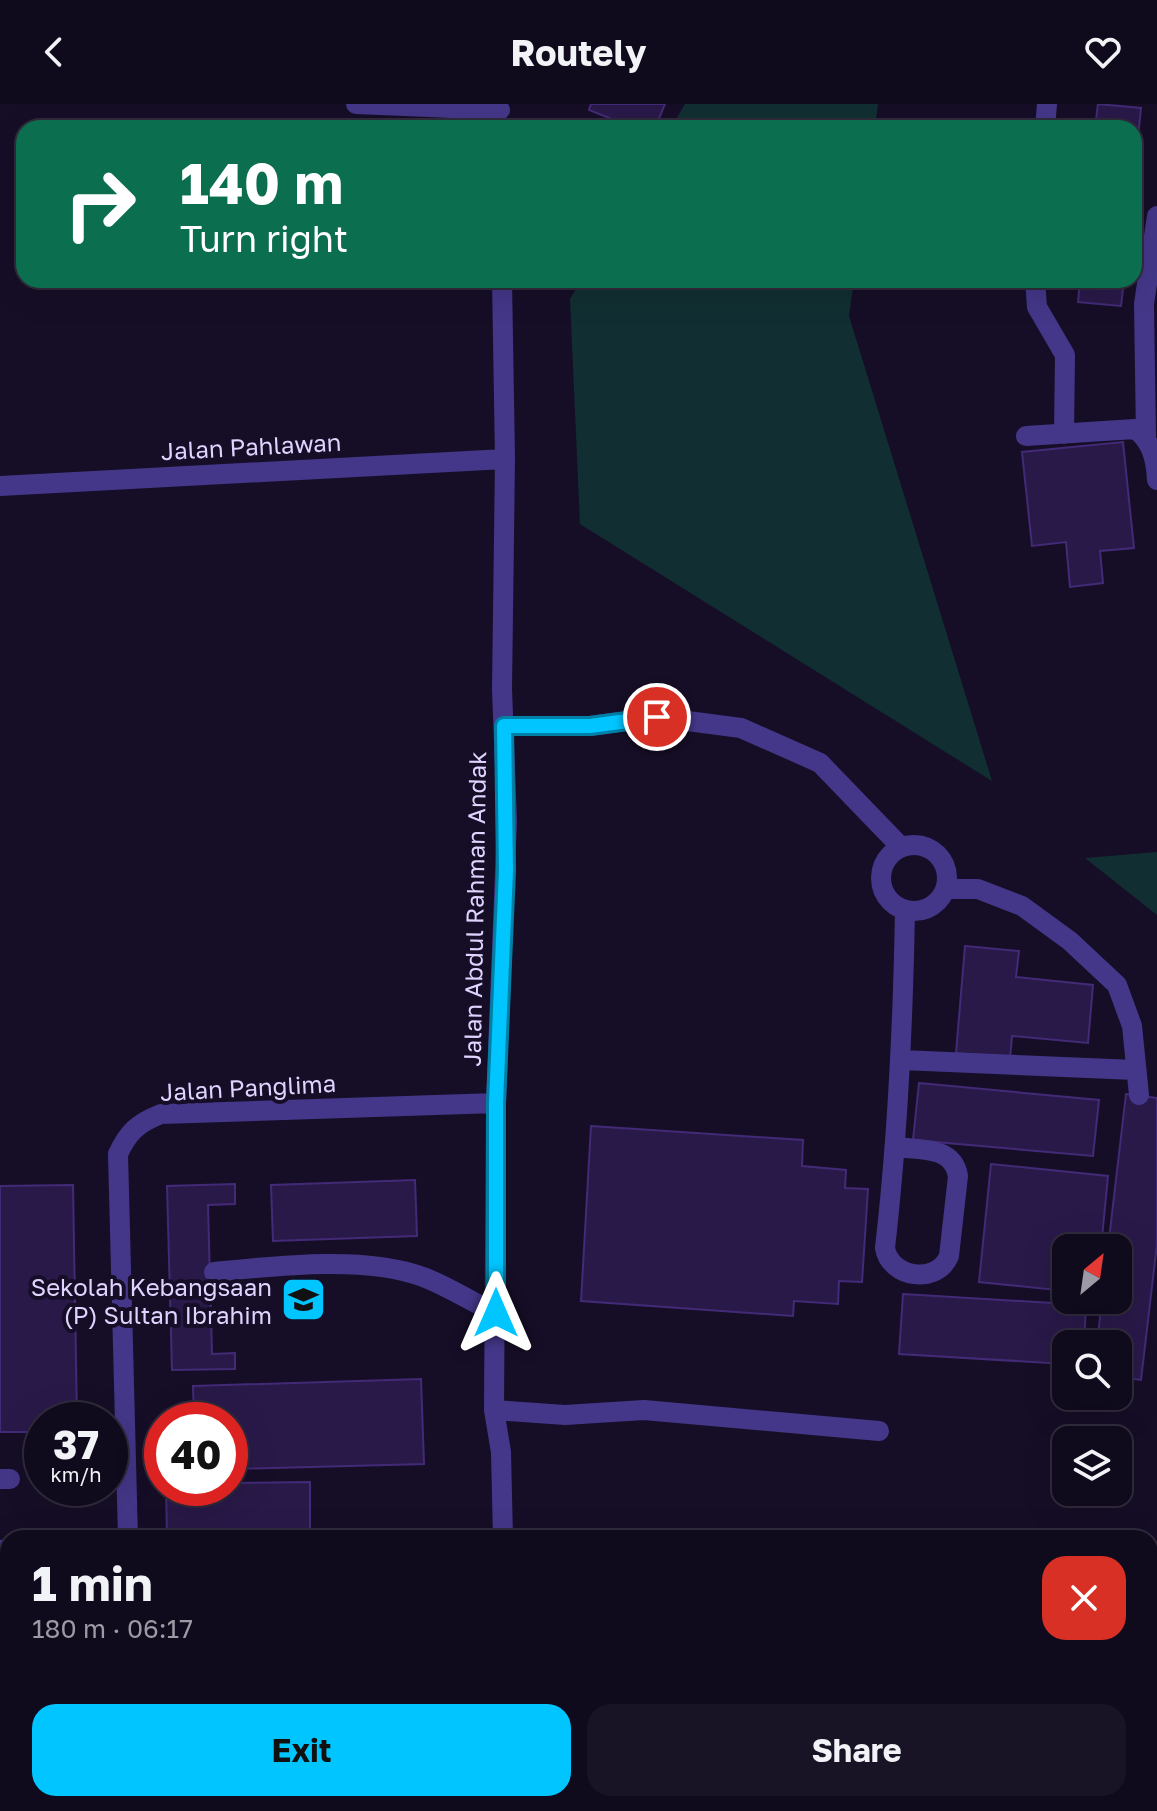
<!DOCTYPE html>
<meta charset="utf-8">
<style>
body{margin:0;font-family:"Golos Text",sans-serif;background:#191326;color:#f1f3f6;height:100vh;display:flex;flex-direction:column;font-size:30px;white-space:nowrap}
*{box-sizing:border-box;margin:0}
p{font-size:26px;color:#9c9aa4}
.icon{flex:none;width:44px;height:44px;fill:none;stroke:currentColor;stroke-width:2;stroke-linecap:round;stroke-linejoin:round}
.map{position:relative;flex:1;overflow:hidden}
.details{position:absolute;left:0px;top:1426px;width:1158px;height:282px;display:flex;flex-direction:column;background:#100a1d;border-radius:24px 24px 0 0;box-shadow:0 8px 32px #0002,0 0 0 2px #302b3b}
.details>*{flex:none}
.top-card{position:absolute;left:16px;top:16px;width:1126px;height:168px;border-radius:24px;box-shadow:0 8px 32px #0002,0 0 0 2px #302b3b;background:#0b6e4f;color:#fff;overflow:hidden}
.needle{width:52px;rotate:29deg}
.fabs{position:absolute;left:1052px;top:1130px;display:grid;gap:16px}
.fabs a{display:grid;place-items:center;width:80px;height:80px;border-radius:16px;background:#100a1d;box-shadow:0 8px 32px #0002,0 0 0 2px #302b3b;font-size:40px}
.speed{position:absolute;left:24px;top:1298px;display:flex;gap:16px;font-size:40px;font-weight:700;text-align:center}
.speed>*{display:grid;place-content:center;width:104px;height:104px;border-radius:50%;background:#100a1d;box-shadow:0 8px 32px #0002,0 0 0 2px #302b3b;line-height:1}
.speed small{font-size:20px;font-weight:400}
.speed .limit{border:12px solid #d22;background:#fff;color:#111}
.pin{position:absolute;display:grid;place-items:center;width:68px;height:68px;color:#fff;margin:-34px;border:4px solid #fff;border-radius:50%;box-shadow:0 2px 8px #0007}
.me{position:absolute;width:88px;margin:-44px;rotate:0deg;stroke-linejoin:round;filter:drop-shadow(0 0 6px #0008)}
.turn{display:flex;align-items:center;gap:28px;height:168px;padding:0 32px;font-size:36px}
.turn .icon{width:104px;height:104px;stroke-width:2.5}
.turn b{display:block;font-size:56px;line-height:68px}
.round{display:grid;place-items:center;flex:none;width:84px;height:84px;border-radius:24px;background:#191326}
.summary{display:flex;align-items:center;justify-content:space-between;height:136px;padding:0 32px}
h1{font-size:48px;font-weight:700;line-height:60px}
.action{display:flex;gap:16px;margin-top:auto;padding:16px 32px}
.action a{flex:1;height:92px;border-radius:24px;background:#00c5ff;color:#111;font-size:32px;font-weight:700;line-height:92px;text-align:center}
.action a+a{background:#191326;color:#f1f3f6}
header{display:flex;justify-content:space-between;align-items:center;height:104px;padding:0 32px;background:#100a1d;font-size:36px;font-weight:700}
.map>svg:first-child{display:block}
.green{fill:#112f32}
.building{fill:#291949;stroke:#432a77;stroke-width:2}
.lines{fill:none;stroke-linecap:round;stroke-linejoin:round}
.minor{stroke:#443789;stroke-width:20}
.route-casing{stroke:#0080a6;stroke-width:20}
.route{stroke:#00c5ff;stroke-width:14}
.labels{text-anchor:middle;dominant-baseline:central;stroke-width:8;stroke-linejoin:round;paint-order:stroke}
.street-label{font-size:24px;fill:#dfd4ff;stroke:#160e27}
.poi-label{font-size:24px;fill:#dfd4ff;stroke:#160e27;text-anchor:end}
</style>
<header><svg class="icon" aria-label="back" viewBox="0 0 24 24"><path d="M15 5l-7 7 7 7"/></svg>Routely<svg class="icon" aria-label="heart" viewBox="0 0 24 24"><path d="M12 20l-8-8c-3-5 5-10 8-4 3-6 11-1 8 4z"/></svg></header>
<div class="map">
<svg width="1157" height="1707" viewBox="0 0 1157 1707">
<rect width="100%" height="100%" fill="#160e27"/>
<!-- green -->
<path class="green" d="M685,0H878L875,24H671Z
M581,176H854L849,212L992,677L580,420L570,195Z
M1157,748V811L1085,754Z
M0,1467H8V1700H104V1707H0Z"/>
<!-- building -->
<path class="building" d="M591,0H665L655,24H634L589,6Z
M1098,0L1141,4L1134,72V24H1095Z
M1080,176H1124L1121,202L1078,198Z
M1123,338L1134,444L1100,447L1103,479L1070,483L1066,438L1032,442L1022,348Z
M965,842L1019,847L1016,873L1093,881L1088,939L1012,932L1010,955L956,949Z
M919,979L1099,996L1093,1052L913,1036Z
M1126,990L1157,994V1140L1141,1276L1118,1273V1240H1097L1102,1196H1118V1144H1108Z
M591,1022L803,1036L802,1062L846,1066L845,1084L868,1085L862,1178L839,1177L838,1200L794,1197L793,1212L581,1197Z
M991,1060L1108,1072L1101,1144H1066V1187L979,1178Z
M415,1076L417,1132L273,1137L271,1081Z
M235,1080V1100L208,1101L212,1250L235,1249V1265L172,1266L167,1082Z
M73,1081L77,1316H42V1328H0V1082Z
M903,1190L1086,1201L1084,1240H1066V1260L899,1250Z
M421,1275L424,1360L230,1365V1316H194L193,1282Z
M310,1378V1434H167L166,1384H230V1379Z
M199,1700H387V1707H200Z
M717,1700H808L809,1707H717Z"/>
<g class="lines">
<!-- minor -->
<path class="minor" d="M356,0L500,6
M1045,24L1047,0
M502,176L505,355L502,585L507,717L496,999L494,1306L501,1348L503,1434
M1035,176L1037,203L1065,251L1064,330
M1026,332L1135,325C1152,337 1156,356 1157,376
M1146,333L1144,200L1157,112
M0,382L505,355
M504,622H590L657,613L741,624L820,659L901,743
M881 774a33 33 0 1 1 66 0a33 33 0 1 1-66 0Z
M946,785H978L1022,802L1070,837L1117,881L1132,922L1139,991
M902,956L1135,966
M896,1043C920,1046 953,1042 958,1072L949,1152C937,1181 890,1174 885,1144C898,1031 903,920 905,806
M214,1168C274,1162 366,1151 423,1173C448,1182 471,1198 496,1209
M494,1306L565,1311L644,1306L879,1327
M0,1375H10
M128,1434L118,1050C128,1028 138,1019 161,1010L496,999
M0,1446L8,1445
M133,1700V1707
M510,1700V1707
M832,1700V1707
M612,1707V1700
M1080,1707L1086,1700"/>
</g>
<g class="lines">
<defs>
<path id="route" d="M496,1209V999L506,766L504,622H590L657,613"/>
</defs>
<!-- route casing -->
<use href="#route" class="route-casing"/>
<!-- route -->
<use href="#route" class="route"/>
</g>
<!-- icons -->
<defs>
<symbol id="school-square" viewBox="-11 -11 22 22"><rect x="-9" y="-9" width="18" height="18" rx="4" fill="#00c5ff" stroke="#160e27"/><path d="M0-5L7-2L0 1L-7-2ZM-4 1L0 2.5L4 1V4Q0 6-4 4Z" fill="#111"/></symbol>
</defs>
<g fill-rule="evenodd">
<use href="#school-square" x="278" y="1170" width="51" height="51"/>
</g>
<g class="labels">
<!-- street labels -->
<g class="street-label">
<text transform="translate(251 342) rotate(-3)">Jalan Pahlawan</text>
<text transform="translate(474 805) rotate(-89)">Jalan Abdul Rahman Andak</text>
<text transform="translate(248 983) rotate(-3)">Jalan Panglima</text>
</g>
<!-- poi labels -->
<g class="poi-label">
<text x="272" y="1182">Sekolah Kebangsaan<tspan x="272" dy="28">(P) Sultan Ibrahim</tspan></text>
</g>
</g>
</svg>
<div class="fabs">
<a><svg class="needle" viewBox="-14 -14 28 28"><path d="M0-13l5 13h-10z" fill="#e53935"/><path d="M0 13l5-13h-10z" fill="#9c9aa4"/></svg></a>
<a><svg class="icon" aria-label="search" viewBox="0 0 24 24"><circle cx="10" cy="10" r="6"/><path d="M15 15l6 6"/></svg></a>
<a><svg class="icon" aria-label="layers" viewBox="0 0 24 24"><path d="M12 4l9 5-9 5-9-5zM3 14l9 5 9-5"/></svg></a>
</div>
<div class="speed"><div>37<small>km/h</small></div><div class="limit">40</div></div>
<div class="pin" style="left:657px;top:613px;background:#d93025"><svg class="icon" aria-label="arrive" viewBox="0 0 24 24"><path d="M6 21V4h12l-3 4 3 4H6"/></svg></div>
<svg class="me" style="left:496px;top:1209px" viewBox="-20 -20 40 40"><path d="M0-17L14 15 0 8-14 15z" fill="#00c5ff" stroke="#fff" stroke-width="4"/></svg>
<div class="top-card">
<div class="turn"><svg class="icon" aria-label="right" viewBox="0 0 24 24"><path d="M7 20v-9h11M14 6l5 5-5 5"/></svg><div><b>140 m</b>Turn right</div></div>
</div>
<section class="details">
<div class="summary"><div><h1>1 min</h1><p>180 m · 06:17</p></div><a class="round" style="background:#d93025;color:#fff"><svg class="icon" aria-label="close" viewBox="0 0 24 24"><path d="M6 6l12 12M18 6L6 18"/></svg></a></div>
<div class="action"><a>Exit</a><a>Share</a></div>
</section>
</div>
